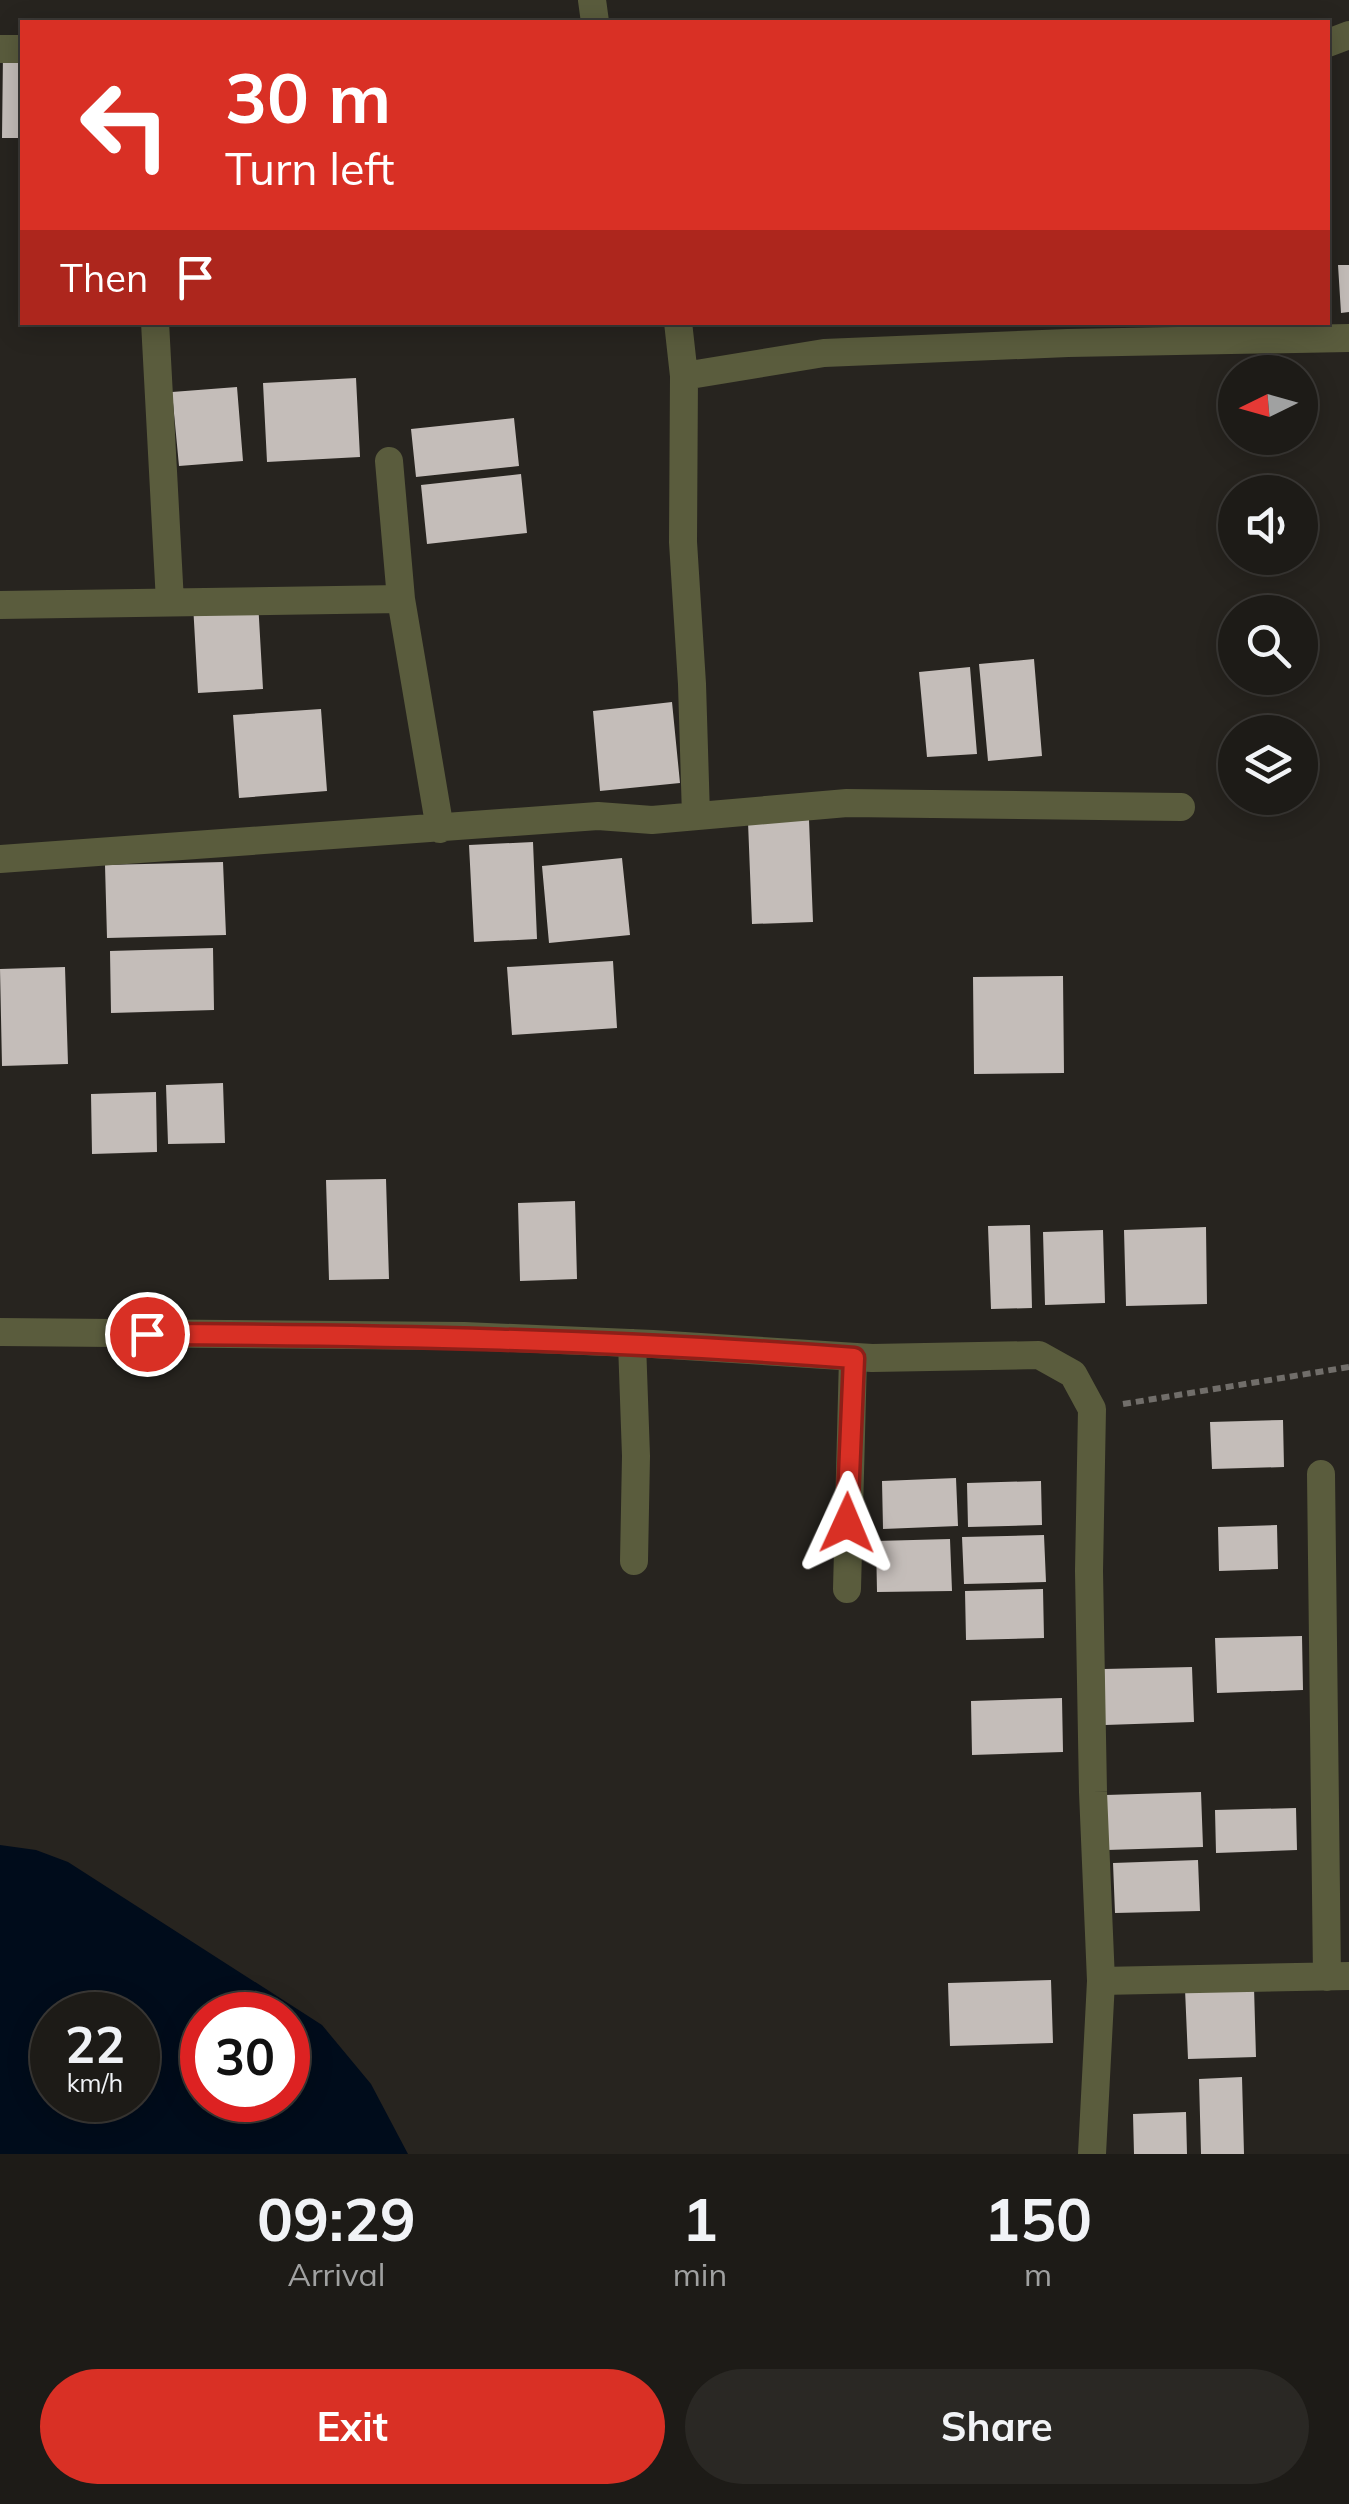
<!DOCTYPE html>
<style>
body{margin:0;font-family:Mulish,sans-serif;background:#2a2824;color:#f1f3f6;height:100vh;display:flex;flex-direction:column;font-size:38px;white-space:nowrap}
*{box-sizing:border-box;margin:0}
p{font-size:32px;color:#a0a1a1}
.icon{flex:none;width:55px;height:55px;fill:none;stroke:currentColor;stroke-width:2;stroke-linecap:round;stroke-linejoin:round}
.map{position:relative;height:2154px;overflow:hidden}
.details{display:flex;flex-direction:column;background:#1d1b17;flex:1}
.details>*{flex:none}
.hud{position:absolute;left:20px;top:20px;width:1310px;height:305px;border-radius:0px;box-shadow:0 5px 25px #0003,0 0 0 2px #3b3936;background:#d93025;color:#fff;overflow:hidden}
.needle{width:65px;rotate:265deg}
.buttons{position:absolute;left:1218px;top:355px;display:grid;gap:20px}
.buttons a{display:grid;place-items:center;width:100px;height:100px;border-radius:50%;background:#1d1b17;box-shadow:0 5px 25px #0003,0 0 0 2px #3b3936;font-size:50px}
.speed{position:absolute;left:30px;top:1992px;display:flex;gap:20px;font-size:50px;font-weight:700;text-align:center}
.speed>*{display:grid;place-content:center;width:130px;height:130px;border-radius:50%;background:#1d1b17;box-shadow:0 5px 25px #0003,0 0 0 2px #3b3936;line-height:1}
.speed small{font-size:25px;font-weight:400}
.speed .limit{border:15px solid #d22;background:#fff;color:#111}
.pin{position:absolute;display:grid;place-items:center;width:85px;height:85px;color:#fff;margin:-42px;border:5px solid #fff;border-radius:50%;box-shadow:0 2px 10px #0007}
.me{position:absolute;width:110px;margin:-55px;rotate:1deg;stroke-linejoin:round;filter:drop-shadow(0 0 8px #0008)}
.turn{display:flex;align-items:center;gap:35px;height:210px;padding:0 40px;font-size:45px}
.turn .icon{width:130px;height:130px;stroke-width:2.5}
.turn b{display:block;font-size:70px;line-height:85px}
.then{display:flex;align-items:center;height:95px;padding:0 40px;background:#0003;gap:20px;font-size:38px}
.eta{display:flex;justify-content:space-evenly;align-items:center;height:170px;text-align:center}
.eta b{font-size:60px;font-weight:700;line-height:70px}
.cta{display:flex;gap:20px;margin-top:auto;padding:20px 40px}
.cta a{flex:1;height:115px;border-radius:60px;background:#d93025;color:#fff;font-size:40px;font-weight:700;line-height:115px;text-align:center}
.cta a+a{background:#2a2824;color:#f1f3f6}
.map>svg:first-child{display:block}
.water{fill:#000c1b;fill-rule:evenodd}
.building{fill:#c4bdb9}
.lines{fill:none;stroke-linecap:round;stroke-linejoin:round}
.path{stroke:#716e6a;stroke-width:6;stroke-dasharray:8 5;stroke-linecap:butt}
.minor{stroke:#5a5c3d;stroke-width:28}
.route-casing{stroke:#8d1f18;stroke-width:25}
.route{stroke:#d93025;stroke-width:18}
</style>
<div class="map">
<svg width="1349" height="2154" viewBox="0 0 1349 2154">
<rect width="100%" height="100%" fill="#27241f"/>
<!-- water -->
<path class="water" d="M0,1845L36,1850L68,1862L322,2025L371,2084L408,2154H0ZM52,2015H138V2100H52ZM202,2015H288V2100H202Z"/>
<!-- building -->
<path class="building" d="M3,53H22V138H2Z
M1338,265H1349V312L1341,313Z
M356,378L360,457L267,462L263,383Z
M237,387L243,461L179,466L172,392Z
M514,418L519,466L416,477L411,429Z
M521,474L527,533L427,544L421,485Z
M258,601L263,689L198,693L193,604Z
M1034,659L1042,756L988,761L979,664Z
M970,667L977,754L927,757L919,672Z
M672,702L680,783L600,791L593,711Z
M321,709L327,791L239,798L233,715Z
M809,820L813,922L752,924L748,822Z
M533,842L537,939L474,942L469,845Z
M622,858L630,935L549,943L542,866Z
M223,862L226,935L107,938L105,865Z
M213,948L214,1010L111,1013L110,951Z
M613,961L617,1028L512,1035L507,967Z
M65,967L68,1064L2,1066L0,969Z
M1063,976L1064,1073L974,1074L973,977Z
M223,1083L225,1143L168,1144L166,1085Z
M156,1092L157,1152L92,1154L91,1094Z
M386,1179L389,1279L329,1280L326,1180Z
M575,1201L577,1279L520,1281L518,1203Z
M1030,1225L1032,1308L991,1309L988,1226Z
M1206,1227L1207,1304L1126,1306L1124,1230Z
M1103,1230L1105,1303L1045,1305L1043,1232Z
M1283,1420L1284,1467L1212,1469L1210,1422Z
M956,1478L958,1526L883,1529L882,1481Z
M1041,1481L1042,1525L968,1527L967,1483Z
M1277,1525L1278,1569L1219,1571L1218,1527Z
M1044,1535L1046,1582L964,1584L962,1537Z
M950,1539L952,1591L877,1592L876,1541Z
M1043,1589L1044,1638L966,1640L965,1591Z
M1302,1636L1303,1690L1217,1693L1215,1638Z
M1192,1667L1194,1722L1105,1725L1104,1669Z
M1062,1698L1063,1752L972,1755L971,1701Z
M1201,1792L1203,1847L1107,1850L1106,1795Z
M1296,1808L1297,1850L1216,1853L1215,1810Z
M1198,1860L1200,1911L1115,1913L1113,1863Z
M1051,1980L1053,2043L950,2046L948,1983Z
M1254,1987L1256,2057L1188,2059L1185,1989Z
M1242,2077L1244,2154H1201L1199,2079Z
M1186,2112L1187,2154H1134L1133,2114Z"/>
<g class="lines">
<!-- path -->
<path class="path" d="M1123,1404L1349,1367"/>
<!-- minor -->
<path class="minor" d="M592,0L595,22
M1328,43L1349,35
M0,49H22
M155,322L170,602
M678,322L684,376L683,542L692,684L696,816
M684,376L824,353L1068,343L1349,338
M389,461L401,599L440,829
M0,605L401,599
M0,859L598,816L652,820L847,803L1181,807
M0,1332L464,1336L653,1344L872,1358L1039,1355L1073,1374L1092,1409L1089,1571L1093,1792L1101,1981L1092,2154
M632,1343L636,1456L634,1561
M1321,1474L1327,1977
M847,1589L853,1357
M1101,1981L1349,1976"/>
</g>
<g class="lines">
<defs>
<path id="route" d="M147,1334C383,1335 618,1340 854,1358L847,1523"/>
</defs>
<!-- route casing -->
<use href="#route" class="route-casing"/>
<!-- route -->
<use href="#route" class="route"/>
</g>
</svg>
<div class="buttons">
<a><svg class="needle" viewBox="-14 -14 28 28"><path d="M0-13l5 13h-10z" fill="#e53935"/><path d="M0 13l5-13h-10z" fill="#a0a1a1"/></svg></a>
<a><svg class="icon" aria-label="sound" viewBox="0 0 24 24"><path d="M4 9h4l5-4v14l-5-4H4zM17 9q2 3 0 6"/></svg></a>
<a><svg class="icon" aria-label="search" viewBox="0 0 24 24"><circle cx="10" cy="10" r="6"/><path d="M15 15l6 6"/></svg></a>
<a><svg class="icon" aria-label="layers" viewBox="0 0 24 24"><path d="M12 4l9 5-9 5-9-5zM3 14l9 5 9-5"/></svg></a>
</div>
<div class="speed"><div>22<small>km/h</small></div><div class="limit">30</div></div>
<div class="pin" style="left:147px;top:1334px;background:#d93025"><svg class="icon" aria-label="arrive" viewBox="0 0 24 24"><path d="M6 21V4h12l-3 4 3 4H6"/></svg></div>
<svg class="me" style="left:847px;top:1523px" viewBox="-20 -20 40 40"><path d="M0-17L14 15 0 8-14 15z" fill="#d93025" stroke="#fff" stroke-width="4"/></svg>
<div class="hud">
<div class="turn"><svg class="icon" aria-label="left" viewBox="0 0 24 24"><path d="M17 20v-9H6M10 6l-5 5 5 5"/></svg><div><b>30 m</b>Turn left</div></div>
<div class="then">Then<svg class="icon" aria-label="arrive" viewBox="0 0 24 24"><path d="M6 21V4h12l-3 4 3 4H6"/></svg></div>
</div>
</div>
<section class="details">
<div class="eta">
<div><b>09:29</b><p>Arrival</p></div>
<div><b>1</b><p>min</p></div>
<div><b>150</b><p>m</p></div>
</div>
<div class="cta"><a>Exit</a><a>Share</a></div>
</section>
